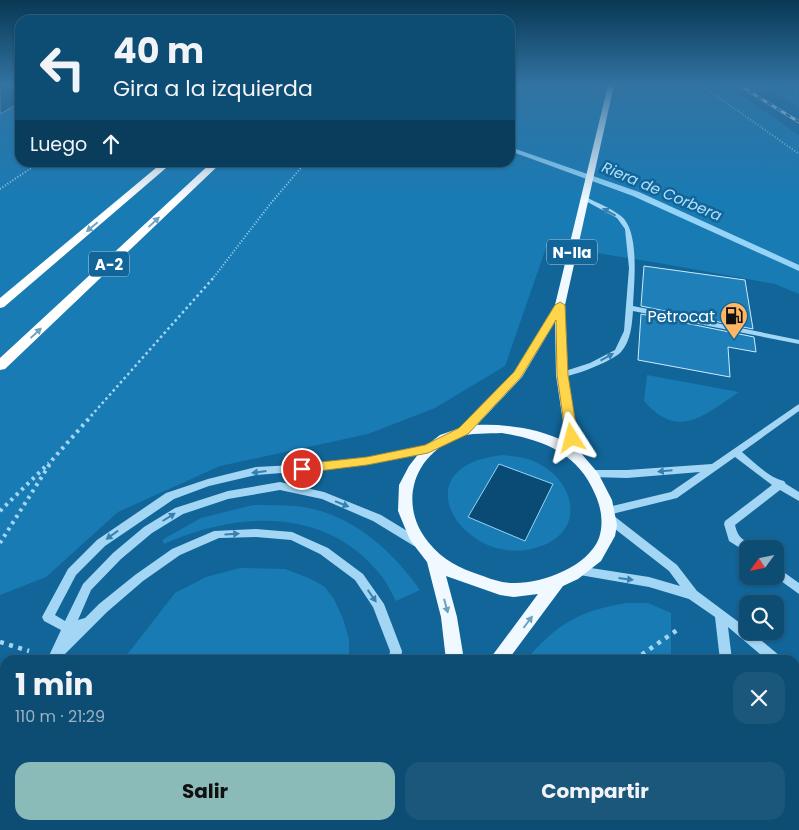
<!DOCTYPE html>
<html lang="es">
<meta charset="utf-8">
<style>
body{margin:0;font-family:Poppins,sans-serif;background:#1b567b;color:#f1f3f6;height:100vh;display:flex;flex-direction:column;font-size:19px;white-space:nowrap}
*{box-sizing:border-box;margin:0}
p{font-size:16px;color:#9ab4c4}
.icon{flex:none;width:28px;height:28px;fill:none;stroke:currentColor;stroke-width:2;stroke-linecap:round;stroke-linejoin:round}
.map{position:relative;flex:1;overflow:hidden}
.sheet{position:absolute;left:0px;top:655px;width:800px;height:175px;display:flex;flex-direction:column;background:#0d4c73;border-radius:15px 15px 0 0;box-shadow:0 1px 4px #0004,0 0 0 1px #2d6385}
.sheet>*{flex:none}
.banner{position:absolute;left:15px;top:15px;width:500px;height:152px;border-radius:15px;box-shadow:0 1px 4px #0004,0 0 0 1px #2d6385;background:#0d4c73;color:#f1f3f6;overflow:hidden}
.needle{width:32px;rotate:237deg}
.fabs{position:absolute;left:739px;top:540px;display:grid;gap:10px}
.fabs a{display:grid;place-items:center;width:45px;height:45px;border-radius:10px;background:#0d4c73;box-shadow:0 1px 4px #0004,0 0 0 1px #2d6385;font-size:25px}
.pin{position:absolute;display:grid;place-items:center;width:42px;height:42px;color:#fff;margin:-21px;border:2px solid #fff;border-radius:50%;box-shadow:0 1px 5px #0007}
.me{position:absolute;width:55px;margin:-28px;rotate:351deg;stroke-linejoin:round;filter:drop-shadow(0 0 4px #0008)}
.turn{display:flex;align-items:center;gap:18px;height:105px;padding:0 15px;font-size:22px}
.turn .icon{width:65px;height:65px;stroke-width:2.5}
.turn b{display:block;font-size:35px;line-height:42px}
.then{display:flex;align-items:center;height:48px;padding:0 15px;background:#0003;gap:10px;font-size:19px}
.round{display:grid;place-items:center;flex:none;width:52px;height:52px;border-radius:15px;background:#1b567b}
.summary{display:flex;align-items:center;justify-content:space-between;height:85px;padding:0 15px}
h1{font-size:30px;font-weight:700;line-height:38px}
.action{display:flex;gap:10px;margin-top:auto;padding:10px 15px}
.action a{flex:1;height:58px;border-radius:15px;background:#8bbbb9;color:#111;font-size:20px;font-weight:700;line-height:58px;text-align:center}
.action a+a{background:#1b567b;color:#f1f3f6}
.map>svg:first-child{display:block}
.green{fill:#197bb4}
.water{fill:#0a4b75;stroke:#95d4f7}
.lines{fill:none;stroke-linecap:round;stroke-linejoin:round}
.stream{fill:#95d4f7;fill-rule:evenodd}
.building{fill:#1f7fb9;stroke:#ccebfe}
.path-far3{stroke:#a3d6f4;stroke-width:2;stroke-dasharray:1 2;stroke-linecap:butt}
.path-far2{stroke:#a3d6f4;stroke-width:2.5;stroke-dasharray:2.5 3;stroke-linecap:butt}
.path-far1{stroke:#a3d6f4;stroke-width:4;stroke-dasharray:3 4.5;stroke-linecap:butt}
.path{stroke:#a3d6f4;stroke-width:4.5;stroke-dasharray:4 5.5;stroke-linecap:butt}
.minor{fill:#a3d6f4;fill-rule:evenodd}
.major{fill:#f0f9ff;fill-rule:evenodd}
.highway{fill:#fff;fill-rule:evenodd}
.rail-casing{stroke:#fff;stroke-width:3}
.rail{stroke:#116599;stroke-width:2;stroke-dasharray:5.5;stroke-linecap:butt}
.oneway{fill:#3681b0}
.oneway2{fill:#70a3c2}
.oneway3{fill:#6aa0c2}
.route{fill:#ffd54a;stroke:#a68a30}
.labels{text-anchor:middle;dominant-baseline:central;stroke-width:5;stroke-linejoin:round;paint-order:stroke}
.far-water-label{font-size:15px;font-style:italic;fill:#b0e0fb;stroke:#116599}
.shield{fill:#116599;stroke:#b8d1e0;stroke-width:1}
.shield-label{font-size:15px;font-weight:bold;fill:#fff}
.poi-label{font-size:16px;fill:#fff;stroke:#116599;text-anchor:end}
</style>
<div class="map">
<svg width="799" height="830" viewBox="0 0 799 830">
<rect width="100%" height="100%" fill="#116599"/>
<!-- green -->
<path class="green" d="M510,85H726L799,135V294L775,284L659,263L547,245L505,366L435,408L368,434L220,466L118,512L46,577L0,595V114L20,103V162H510Z
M760,85H799V107Z
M647,375L739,392C704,415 679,441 644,401Z
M504,455C517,457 530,458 541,465C574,483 585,528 544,545C468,577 393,465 504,455Z
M253,505C267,505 281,505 295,506C349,511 390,548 420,590L396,601C392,594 388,585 383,578C328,506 239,511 164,544L162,540L201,518Z
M240,568L285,569L311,579L325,587L334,599L343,619L349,639V660H123L175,593L206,577Z
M627,603H648L671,613V660H526C558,623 579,611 627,603Z
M795,823L799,830H677L676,825H795Z"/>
<!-- water -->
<path class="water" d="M0,85H20V103L0,114Z
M499,464L553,484L525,541L468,517Z"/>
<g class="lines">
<!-- stream -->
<path class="stream" d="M510,147L639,192L799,265V271L633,196L510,151Z"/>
</g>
<!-- building -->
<path class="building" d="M644,266L745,280L753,329L641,306Z
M641,314L754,337L756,352L728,347L730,377L638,360Z"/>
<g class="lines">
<!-- path-far3 -->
<path class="path-far3" d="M701,85L799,154
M784,85L799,95
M0,189L40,162
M214,277L271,203L306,162"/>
<!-- path-far2 -->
<path class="path-far2" d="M91,416L215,276"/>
<!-- path-far1 -->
<path class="path-far1" d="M0,511L49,463
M0,543L53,459L92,415"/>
<!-- path -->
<path class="path" d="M0,642L29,651
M634,660L680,628
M795,718L799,721"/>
<!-- minor -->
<path class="minor" d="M582,197H586C597,203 611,208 621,216C640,231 634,283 633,306L799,340V344L633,311C632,324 631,341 621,352C613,361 570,378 559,377L558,375L559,373L590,363L615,350L624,331L629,268L625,229L617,218L582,199Z
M799,404V411L742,452C754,462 769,478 784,481L786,484L799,492V501L780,490L735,525C739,542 745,537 753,549H748V553L729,541L724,524L725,521L772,485L735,457L677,498L608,515L604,514L603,511L604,508L671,492L700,472L627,478L592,477L589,476L587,473L589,470H627L712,464Z
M428,446L431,447L433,449L431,451L333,469L256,475L209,486L174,499L105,546L76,575L55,615L65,621L83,584L113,553L144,527L175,508L228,491L280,482L324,492L381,515L422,540L423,543L422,546L418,547L414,546L373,521L322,499L280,490L228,499L183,514L152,533L121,559L91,590L78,620L85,618L99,604L135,575L172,549L214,531L256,529L292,532L328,548L363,574L384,604L402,651L401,660H389L390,651L373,607L355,580L320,554L291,540L256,537L219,538L180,555L143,581L107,612L59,660H47L61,630L44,621L42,617L68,569L97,540L166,493L208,479L256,467L333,463Z
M610,515L614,516L677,565L697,591L748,629V631H750L780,656L782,660H767L728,627L732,660H720L715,617L689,599L649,587L574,574L573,571L574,568L578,566L649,577L680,586L669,571L606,522L605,519L606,516Z
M775,566L799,583V594L774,576H775Z
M795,670L799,672V686L795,684Z
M795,757L799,759V774L795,772Z
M5,763V786L0,788V765Z
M377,825H391L390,830H376Z
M587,825H601V830H587Z"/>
<!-- major -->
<path class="major" d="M608,85H614L565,305L568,375L580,452L598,473L612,500L617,525L615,536L601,561L578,579L563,586L508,660H489L538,594L514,597L500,595L446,576L457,617L464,660H446L441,617L427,562L410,540L398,511L399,485L409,466L423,448L440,435L460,428L514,372L555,305ZM555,322L556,375L566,442C538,428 507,424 477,425L522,377ZM502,433C543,440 578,453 595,494C601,507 604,523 599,538C588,567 541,584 513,583C501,583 491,579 480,575C459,568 443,560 429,543C398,506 412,456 457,438C471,432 487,434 502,433Z
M455,825H475V830H455Z"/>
<!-- highway -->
<path class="highway" d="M163,162H173L4,307L0,308V298Z
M212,162H222L5,369L0,370V358Z"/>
<defs>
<path id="rail" d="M739,85L799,122"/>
</defs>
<!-- rail casing -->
<use href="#rail" class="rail-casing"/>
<!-- rail -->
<use href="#rail" class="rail"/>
</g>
<!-- one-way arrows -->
<defs><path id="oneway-solid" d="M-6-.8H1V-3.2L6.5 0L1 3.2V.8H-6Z" transform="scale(1.25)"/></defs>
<g class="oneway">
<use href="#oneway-solid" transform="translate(609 212) rotate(-151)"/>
<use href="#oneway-solid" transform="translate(607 357) rotate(-29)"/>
<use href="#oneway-solid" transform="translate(665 471) rotate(175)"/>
<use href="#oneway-solid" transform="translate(259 472) rotate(173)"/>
<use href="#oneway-solid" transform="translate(342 504) rotate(22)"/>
<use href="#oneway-solid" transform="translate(169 517) rotate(-32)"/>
<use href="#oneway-solid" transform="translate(232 534) rotate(-3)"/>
<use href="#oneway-solid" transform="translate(112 535) rotate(144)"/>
<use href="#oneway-solid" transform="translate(626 579) rotate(7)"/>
<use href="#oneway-solid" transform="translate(372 596) rotate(55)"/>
</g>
<g class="oneway2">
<use href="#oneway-solid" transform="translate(154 222) rotate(-43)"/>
<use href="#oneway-solid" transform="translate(92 227) rotate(140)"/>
<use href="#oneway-solid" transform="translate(36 333) rotate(-43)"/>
</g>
<g class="oneway3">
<use href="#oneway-solid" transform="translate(446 606) rotate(75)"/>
<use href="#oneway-solid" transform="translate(528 622) rotate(-53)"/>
</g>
<!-- sky -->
<linearGradient id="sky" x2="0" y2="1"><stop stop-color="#093854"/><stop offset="0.42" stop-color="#3273a2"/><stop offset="1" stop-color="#3273a2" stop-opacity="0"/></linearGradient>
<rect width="799" height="201" fill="url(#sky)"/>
<!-- route -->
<path class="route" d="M560,302L565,305L568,375L578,438L576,441L572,442L566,438L557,375L556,320L521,377L468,434L428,453L367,465L302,473L298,472L296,469L298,465L302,464L367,457L425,445L459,428L514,372L555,305Z"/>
<!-- icons -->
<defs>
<symbol id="fuel-pin" viewBox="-11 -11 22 30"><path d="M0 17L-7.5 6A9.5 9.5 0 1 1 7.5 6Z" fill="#ffb766" stroke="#116599"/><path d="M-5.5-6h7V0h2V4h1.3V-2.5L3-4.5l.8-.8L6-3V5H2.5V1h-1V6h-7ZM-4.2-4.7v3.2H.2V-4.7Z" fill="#111"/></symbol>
</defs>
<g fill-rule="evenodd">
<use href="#fuel-pin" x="718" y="300" width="32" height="43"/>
</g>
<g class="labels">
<!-- far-water labels -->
<g class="far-water-label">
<text transform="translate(662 191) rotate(23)">Riera de Corbera</text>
</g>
<!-- shield labels -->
<g class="shield">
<rect x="547" y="239.5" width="50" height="25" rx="4"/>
<rect x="89" y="251.5" width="40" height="25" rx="4"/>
</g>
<g class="shield-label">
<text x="572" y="252">N-IIa</text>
<text x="109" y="264">A-2</text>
</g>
<!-- poi labels -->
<g class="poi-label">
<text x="715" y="316">Petrocat</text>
</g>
</g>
</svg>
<div class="fabs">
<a><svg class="needle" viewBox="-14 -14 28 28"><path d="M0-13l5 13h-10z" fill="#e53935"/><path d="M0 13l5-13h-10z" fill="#9ab4c4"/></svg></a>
<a><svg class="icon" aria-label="search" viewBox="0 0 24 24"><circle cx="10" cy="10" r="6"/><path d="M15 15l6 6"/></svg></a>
</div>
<div class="pin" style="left:302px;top:469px;background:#d93025"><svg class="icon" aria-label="arrive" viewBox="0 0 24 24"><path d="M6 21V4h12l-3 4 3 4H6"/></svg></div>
<svg class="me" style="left:572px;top:438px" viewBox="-20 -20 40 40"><path d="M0-17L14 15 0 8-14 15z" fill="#ffd54a" stroke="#fff" stroke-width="4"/></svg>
<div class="banner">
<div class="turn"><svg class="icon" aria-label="left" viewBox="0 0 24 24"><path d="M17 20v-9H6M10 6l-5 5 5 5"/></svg><div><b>40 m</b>Gira a la izquierda</div></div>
<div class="then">Luego<svg class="icon" aria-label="ahead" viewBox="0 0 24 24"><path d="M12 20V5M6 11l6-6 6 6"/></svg></div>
</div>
<section class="sheet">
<div class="summary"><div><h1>1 min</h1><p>110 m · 21:29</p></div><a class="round"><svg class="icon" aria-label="close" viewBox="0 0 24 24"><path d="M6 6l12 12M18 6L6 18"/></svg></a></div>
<div class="action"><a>Salir</a><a>Compartir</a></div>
</section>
</div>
